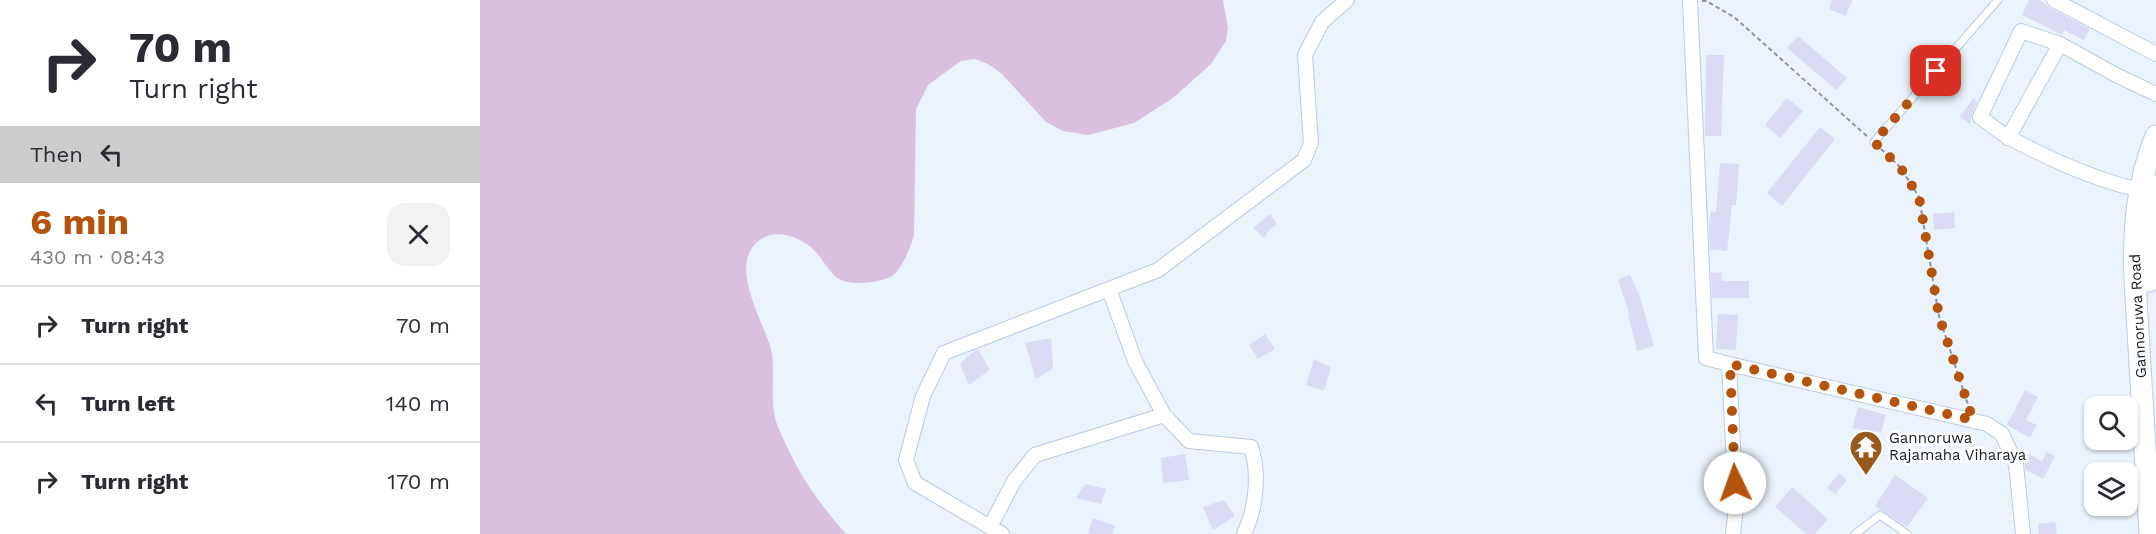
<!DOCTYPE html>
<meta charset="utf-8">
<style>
body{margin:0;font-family:"Work Sans",sans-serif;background:#f2f2f3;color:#2b2b33;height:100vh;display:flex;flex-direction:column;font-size:22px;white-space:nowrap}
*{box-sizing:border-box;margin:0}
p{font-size:20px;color:#7c7c81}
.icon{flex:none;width:33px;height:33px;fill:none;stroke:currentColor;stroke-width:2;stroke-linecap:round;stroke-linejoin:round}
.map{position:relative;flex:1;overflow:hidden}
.side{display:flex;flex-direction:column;background:#fff;width:480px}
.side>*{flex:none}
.hud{background:#fff;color:#2b2b33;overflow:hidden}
.tools{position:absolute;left:1604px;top:396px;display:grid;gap:12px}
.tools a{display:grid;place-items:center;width:54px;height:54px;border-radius:12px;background:#fff;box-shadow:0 2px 4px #0004;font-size:30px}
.pin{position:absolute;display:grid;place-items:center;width:51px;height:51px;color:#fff;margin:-26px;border-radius:12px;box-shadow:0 3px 9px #0006}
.me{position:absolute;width:66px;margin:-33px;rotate:357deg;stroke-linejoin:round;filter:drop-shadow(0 0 4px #0008)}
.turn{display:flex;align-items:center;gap:21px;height:126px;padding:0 30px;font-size:27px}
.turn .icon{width:78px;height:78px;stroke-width:2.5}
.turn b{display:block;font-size:42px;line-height:51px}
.then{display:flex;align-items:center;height:57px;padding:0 30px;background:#0003;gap:12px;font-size:22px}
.round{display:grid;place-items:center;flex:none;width:63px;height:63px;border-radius:18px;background:#f2f2f3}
.head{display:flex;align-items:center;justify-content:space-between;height:102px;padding:0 30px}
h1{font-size:36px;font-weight:700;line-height:45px;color:#b45309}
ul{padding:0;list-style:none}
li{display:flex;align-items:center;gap:18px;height:78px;padding:0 30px;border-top:2px solid #e1e1e2}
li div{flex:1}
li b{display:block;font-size:22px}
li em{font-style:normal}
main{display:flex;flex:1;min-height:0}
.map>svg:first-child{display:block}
.green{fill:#dac0e0}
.building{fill:#dbdbf6}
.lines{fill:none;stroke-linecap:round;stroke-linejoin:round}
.lane-casing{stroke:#b9cce3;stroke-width:9}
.street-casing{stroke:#b9cce3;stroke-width:16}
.primary-casing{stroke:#b9cce3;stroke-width:23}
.path{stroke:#8c949d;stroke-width:2;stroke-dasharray:4.5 3;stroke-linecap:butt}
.lane{stroke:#fff;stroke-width:7}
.street{stroke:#fff;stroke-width:14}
.primary{stroke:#fff;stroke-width:21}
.route{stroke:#b45309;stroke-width:10;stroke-dasharray:0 18}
.labels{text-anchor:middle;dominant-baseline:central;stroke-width:6;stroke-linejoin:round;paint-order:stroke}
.street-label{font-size:15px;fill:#161d25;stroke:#fff}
.poi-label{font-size:15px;fill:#161d25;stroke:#fff;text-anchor:start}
</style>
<main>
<section class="side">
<div class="hud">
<div class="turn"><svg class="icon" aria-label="right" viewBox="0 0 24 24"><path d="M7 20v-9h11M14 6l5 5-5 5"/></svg><div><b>70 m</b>Turn right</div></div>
<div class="then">Then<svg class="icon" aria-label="left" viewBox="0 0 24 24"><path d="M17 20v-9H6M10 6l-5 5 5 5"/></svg></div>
</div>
<div class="head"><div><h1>6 min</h1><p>430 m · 08:43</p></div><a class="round"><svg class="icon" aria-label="close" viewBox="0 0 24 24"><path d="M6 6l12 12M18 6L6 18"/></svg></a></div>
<ul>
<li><svg class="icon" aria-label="right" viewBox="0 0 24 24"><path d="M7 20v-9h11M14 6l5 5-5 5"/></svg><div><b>Turn right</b></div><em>70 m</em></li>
<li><svg class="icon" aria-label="left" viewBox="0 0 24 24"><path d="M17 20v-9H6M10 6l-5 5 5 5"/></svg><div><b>Turn left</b></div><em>140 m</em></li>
<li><svg class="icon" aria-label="right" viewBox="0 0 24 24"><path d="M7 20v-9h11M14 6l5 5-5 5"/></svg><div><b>Turn right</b></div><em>170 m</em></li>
</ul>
</section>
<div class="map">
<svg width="1676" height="534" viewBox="0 0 1676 534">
<rect width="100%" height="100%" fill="#ebf3fc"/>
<!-- green -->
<path class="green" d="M0,0H743L748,28L746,41L731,64L693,98L654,123L608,135L583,131L566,122L521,73L508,64L495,59L481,61L448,85L436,109L434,236C430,247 422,270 412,276C400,283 372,286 359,279C350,274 343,259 335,251C323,238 297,228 281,239C246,263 283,320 291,349C296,371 290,396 295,418C298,430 306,444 311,455C325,484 345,510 366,534H0Z"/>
<!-- building -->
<path class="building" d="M1352,0H1372L1366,16L1349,9Z
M1549,0H1560L1570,8L1610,29L1604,40L1584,30L1582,35L1542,15Z
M1318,36L1367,78L1356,90L1307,48Z
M1226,55H1244L1241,136H1225Z
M1307,98L1323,111L1300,138L1285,125Z
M1493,98L1497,101L1492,114L1490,124L1480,117Z
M1340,127L1355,139L1302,206L1287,193Z
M1240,163L1259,164L1256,205H1252L1247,251L1230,249L1229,227L1231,211L1236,212Z
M1474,212L1475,228L1454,230L1453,214Z
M790,214L797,224L790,229L784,238L773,228Z
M1241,272L1242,281H1269V298H1232L1231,273Z
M1150,274L1160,297L1174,346L1157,351L1148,314L1149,313L1138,280Z
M1238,314L1258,315L1256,350L1236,349Z
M785,334L795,349L778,359L769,345Z
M571,338L573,368L556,379L545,343Z
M498,349L510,370L489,385L480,364L493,352Z
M834,359L851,367L844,391L826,385Z
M1545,390L1558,397L1546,420L1557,425L1550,438L1527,425Z
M1378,407L1406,415L1401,433L1395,431L1393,438L1380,434L1382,430L1372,428Z
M1545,452L1562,461L1567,452L1575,456L1563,479L1546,470L1543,457Z
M705,454L709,480L683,483L681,458Z
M1359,473L1367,480L1355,494L1347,488Z
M1415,475L1448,498L1427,527L1395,506Z
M605,484L626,489L621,504L596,498Z
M1312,487L1348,519L1335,534H1326L1295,507Z
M744,500L755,516L733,530L723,507Z
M613,518L635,526L632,534H608Z
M1575,522L1577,534H1559L1558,524Z"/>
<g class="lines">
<defs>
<path id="lane" d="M1394,142L1518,0
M1375,534L1400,515L1427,534"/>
<path id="street" d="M1210,0L1226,358L1249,364L1256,507L1253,534
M1574,0L1676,54
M1528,138L1580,44
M1660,190C1615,180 1571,160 1530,138C1520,133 1510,124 1500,117L1541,31L1580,44L1636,75L1676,94
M629,289L655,361L684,415L709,441L771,447C780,474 776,509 764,534
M1249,364L1507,424L1522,434L1536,464L1543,534
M510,527L534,481L555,455L684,415
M522,534L435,483L426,460L443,396L464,353L678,270L824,160L831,143L825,55L842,22L867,0"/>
<path id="primary" d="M1669,281L1670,237L1676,186
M1670,534L1655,280C1653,230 1657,182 1676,136"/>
</defs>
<!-- lane casing -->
<use href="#lane" class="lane-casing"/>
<!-- street casing -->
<use href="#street" class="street-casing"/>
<!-- primary casing -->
<use href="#primary" class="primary-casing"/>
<!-- path -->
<path class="path" d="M1222,1H1226L1254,17L1388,137
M1401,149L1420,167L1439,197L1459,316L1489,408"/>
<!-- lane -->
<use href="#lane" class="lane"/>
<!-- street -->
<use href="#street" class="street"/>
<!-- primary -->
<use href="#primary" class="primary"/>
</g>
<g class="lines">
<!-- route -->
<path class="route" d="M1255,483L1250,364L1493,420L1459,316L1439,197L1420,167L1394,142L1456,71"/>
</g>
<!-- icons -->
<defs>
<symbol id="temple-pin" viewBox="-11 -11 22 30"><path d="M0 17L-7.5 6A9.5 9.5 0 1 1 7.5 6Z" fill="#965a1c" stroke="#fff"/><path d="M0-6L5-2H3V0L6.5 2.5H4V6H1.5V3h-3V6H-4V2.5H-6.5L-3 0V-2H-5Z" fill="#fff"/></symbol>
</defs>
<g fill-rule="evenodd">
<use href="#temple-pin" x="1367" y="428" width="38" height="52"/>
</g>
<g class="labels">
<!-- street labels -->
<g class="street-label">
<text transform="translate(1658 316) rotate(-93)">Gannoruwa Road</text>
</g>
<!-- poi labels -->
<g class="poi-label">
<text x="1409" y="438">Gannoruwa<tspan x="1409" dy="17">Rajamaha Viharaya</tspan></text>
</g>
</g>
</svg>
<div class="tools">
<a><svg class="icon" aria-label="search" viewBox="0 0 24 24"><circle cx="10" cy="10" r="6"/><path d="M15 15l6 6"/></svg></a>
<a><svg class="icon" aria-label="layers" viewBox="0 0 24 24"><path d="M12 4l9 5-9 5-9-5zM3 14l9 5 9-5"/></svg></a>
</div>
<div class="pin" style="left:1456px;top:71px;background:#d93025"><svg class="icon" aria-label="arrive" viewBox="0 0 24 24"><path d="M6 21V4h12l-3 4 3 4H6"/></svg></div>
<svg class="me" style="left:1255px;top:483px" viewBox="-20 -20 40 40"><circle r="19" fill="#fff"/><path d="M0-13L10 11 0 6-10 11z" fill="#b45309"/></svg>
</div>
</main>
